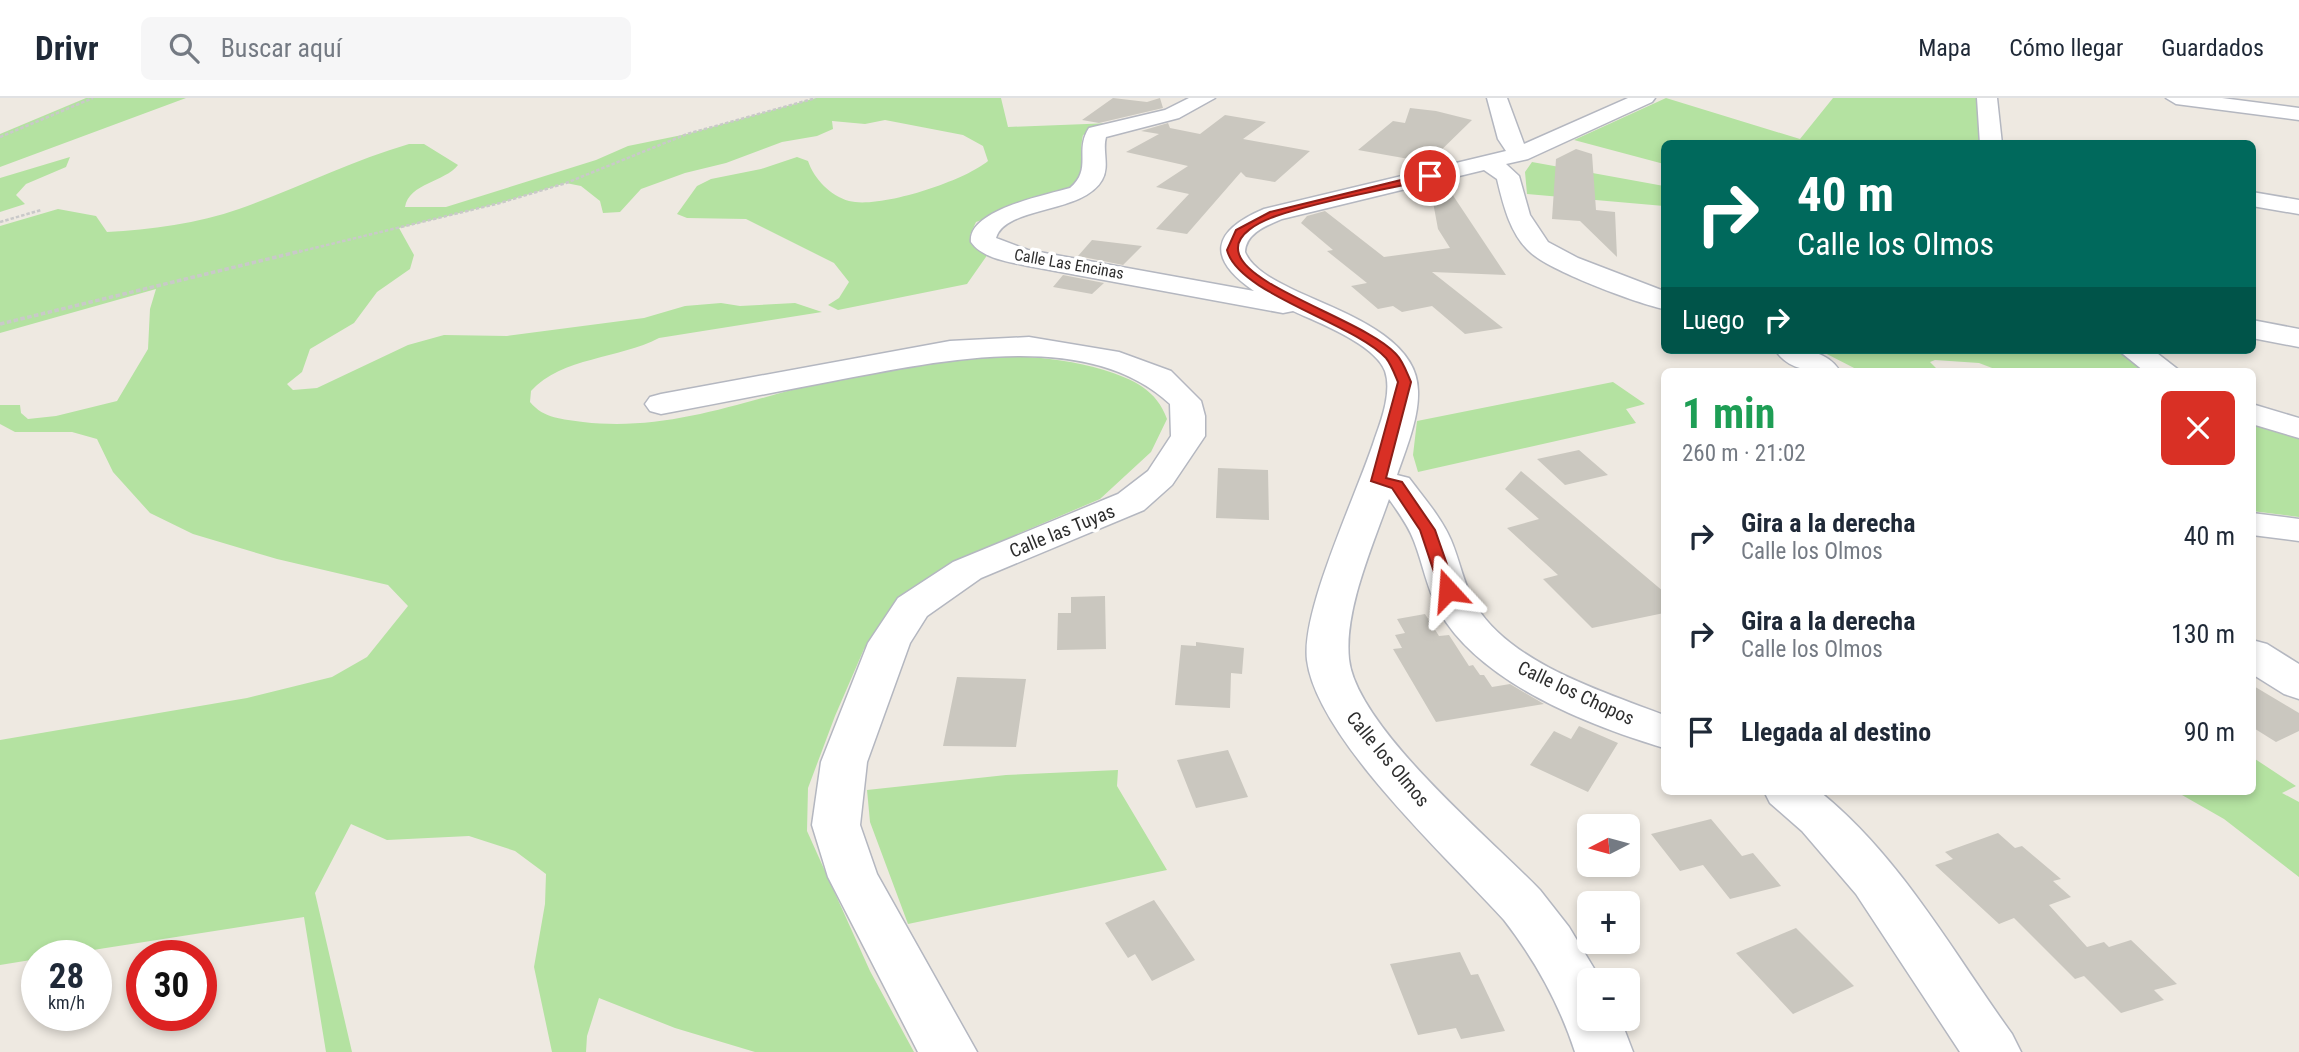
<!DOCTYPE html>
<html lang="es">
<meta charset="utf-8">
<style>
body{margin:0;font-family:"Roboto Condensed",sans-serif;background:#f6f6f7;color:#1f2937;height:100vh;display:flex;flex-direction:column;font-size:26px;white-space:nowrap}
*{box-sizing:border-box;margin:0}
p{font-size:23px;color:#747a83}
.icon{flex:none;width:38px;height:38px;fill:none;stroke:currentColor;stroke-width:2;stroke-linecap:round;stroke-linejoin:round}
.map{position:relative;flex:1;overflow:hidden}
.sheet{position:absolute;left:1661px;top:270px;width:595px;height:427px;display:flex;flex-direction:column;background:#fff;border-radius:10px;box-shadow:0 4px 10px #0003}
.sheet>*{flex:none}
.guide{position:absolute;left:1661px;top:42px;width:595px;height:214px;border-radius:10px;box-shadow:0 4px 10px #0003;background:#00695c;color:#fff;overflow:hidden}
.needle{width:46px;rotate:264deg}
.buttons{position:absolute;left:1577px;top:716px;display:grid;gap:14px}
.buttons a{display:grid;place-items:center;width:63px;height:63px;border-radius:10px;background:#fff;box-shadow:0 4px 10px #0003;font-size:35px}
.speed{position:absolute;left:21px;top:842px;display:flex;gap:14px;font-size:35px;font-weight:700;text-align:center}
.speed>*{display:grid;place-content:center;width:91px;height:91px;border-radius:50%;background:#fff;box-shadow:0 4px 10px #0003;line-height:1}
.speed small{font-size:18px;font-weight:400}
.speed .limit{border:10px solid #d22;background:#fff;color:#111}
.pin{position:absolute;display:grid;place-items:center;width:60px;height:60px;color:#fff;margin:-30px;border:4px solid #fff;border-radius:50%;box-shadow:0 2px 7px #0007}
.me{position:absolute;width:77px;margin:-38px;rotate:341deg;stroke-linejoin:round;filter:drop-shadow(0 0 5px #0008)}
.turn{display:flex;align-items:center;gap:24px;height:147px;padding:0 21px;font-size:32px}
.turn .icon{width:91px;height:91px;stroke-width:2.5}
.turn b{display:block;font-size:49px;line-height:60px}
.then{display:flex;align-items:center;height:66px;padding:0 21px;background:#0003;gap:14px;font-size:26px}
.round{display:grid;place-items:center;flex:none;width:74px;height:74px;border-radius:10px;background:#f6f6f7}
.head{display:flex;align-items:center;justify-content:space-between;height:119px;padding:0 21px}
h1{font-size:42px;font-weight:700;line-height:52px;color:#1e9e55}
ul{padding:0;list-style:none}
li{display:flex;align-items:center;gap:21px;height:98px;padding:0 21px}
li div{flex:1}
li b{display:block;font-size:26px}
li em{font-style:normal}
header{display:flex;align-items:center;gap:42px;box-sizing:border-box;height:98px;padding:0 35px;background:#fff;border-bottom:2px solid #e0e1e3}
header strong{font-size:33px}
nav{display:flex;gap:38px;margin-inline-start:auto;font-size:24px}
.search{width:490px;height:63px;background:#f6f6f7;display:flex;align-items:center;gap:18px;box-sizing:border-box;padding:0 24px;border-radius:10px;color:#747a83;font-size:26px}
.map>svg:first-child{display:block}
.green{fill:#b4e2a1}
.building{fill:#cac7bf}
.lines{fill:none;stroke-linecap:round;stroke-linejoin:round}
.minor-casing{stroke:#b4b7c0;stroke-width:3}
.path-far1{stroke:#c9c9c9;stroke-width:2.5;stroke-dasharray:3.5 2;stroke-linecap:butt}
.path{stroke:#c9c9c9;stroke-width:3.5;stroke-dasharray:4.5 2.5;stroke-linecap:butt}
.minor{fill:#fff;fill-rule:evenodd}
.route{fill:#d93025;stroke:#8d1f18;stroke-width:2}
.labels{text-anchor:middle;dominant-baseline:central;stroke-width:7;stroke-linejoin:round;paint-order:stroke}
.far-street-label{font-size:16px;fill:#2e2e2e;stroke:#fff}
.street-label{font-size:19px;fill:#2e2e2e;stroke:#fff}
</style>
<header>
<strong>Drivr</strong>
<div class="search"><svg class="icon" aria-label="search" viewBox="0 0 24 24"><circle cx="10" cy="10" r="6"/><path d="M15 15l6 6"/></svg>Buscar aquí</div>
<nav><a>Mapa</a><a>Cómo llegar</a><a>Guardados</a></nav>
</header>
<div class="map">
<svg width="2299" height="954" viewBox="0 0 2299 954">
<rect width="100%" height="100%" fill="#eee9e1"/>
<!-- green -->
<path class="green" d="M86,0H186L0,69V36Z
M816,0H1001L1008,29L1112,25L1083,37C1077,62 1092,77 1065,94L976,124L970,137L972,146L988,156L967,186L838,212L828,207L839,200L849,184L834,165L746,121L687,120L677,116L697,88L711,81L761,71L797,59L808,63C814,81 831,98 849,103C880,111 964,83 988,63L983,48L963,37L885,22L865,26L832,23L833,31L817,38L782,44L726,65L685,75L641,91L620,114L603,115L600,103L581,88L566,85L500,105L399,130L414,157L410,171L377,194L354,225L310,251L302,274L287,286L293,292L317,290L408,247L444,237L507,238L644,220L685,208L721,205L740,208L795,205L822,214L659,240C619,261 562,259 531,293L530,304C544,321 563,321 583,324C666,334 742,304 821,284C860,275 902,269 941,263C995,255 1053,257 1104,272C1133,281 1157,292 1167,321L1151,354L1100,401L992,447L935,475L910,492L864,551L835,618L808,690L807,733L870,873L914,954H755L675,930L599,900L587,938L586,954H552L534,869L545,806L546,776L515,753L469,738L387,742L351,726L315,795L352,954H326L304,819L61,857L37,858V861L0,867V642L247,600L332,579L367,559L408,508L388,487L277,461L193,436L150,415L113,374L97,341L72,334H15L0,326V307H20L21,315L28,321L56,318L117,303L148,251L150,211L156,191L0,235V128L58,111L96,118L107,134C150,132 199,125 239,111C296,91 351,63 409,46H424L458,67C445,84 409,85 405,109H446L596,62L628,48L687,36Z
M1666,0L1800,41L1833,0H1977L1982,45L1664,46V66L1574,42Z
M70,59L66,69L26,86L16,97L25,106L0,114V80Z
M1532,64L1664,88V108L1527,96L1525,74Z
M1819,252H2118L2148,273H2000L1979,265L1935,262L1930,264L1936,270L1858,272Z
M1613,284L1645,306L1626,311L1636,325L1418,374L1413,357L1417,323Z
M2252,322L2299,337V419L2252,413Z
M2252,659L2296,688L2282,695L2299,704V779L2224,721L2175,693H2252Z
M1118,672L1117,688L1167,772L908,826L870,724L867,692L1006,677Z"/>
<!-- building -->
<path class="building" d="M1113,0L1147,4L1160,0L1163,10L1099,25L1082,22Z
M1410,10L1436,13L1472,22L1430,63L1433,68L1427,69L1426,64L1358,52L1393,23L1405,25Z
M1225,17L1266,24L1243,41L1310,53L1275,84L1246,79L1241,74L1187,136L1156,131L1189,96L1156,89L1188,68L1126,54L1159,36L1141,33L1168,25L1170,30L1200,36Z
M1576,51L1592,56L1596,112L1615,114L1617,159L1580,123L1552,121L1556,61Z
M1444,84L1506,177L1432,174L1503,230L1465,236L1432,208L1402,214L1393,208L1378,211L1351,188L1367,185L1327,153L1333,152L1301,125L1307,118L1325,113L1384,159L1450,150L1438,131L1430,88Z
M1092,142L1142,148L1123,167L1078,158Z
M1063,177L1104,185L1092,196L1053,189Z
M1579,352L1608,377L1565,387L1537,361Z
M1218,370L1268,372L1269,422L1216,420Z
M1521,373L1664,494V515L1592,530L1543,481L1558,477L1507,430L1539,421L1505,391Z
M1105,498L1106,551L1057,552L1058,515H1071V499Z
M1425,516L1439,538L1449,537L1469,568L1473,567L1480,577H1484L1492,589L1510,586L1544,606L1436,624L1393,551L1402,550L1395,537L1405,535L1397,521Z
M1196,544L1244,550L1242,576L1231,575L1230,610L1175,607L1181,547L1196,548Z
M957,579L1026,581L1016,649L943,648Z
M2252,587L2299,615V633L2276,644L2252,629Z
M1579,628L1618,645L1588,694L1530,667L1554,633L1571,641Z
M1228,652L1248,699L1196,710L1177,662Z
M1711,721L1742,758L1753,755L1781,788L1730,801L1703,767L1680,773L1651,736Z
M1998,735L2015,750L2022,748L2061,781L2053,783L2071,799L2049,807L2087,849L2104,844L2109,849L2131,842L2177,886L2154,892L2164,902L2121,915L2084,878L2075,881L2014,820L1999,826L1935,767L1953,761L1945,754Z
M1154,802L1195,862L1152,883L1135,856L1128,860L1105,825Z
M1796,830L1854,888L1793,916L1736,855Z
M1460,854L1471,877L1478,876L1505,933L1461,941L1456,930L1418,937L1390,866Z"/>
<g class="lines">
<defs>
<path id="minor" d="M1189,0H1215L1179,20L1106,39C1102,53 1110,68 1102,82C1083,116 1005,108 996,140L1028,152L1254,193C1206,160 1212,133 1264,111L1506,53L1498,41L1487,0H1507L1524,46L1628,0H1655L1652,4L1528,61L1506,66L1519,78L1530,117L1548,144L1578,160L1664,193V211C1636,205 1550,173 1530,154C1510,136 1503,106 1497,81L1484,72L1282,121C1266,128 1246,135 1245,154C1252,171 1274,182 1290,190C1332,211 1418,236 1418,293C1419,320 1406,351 1397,377L1409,380C1424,400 1441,419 1451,442C1460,463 1464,488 1476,508C1512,566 1604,594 1664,617V650C1588,627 1480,585 1439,513C1427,491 1423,466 1414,443C1408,427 1398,414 1389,401C1373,447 1344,512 1349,561C1356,629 1491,741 1540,792L1569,829L1601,882H1589V920H1620L1633,954H1575C1559,905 1535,862 1504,822C1450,762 1317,641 1307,562C1301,511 1358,394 1375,340C1382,321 1392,293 1385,273C1375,246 1317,224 1293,213L1283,215L1028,168C1010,164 983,161 971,144C967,112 1046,97 1070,90C1093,70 1074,53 1089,30L1165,12Z
M1977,0H1997L2002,46H1980Z
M2166,0H2222L2299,10V22L2176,6Z
M2252,94L2299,102V116L2252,108Z
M2252,222L2299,231V249L2252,240Z
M1029,239L1119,254L1171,273L1201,303L1205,318V338L1172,387L1144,412L981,480L927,518L910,545L867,664L860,727L877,776L977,954H918L828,779L812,727L821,664L868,545L898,500L953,464L1118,396L1148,373L1171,338L1170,306C1087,228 934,264 833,283C776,294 718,305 661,316L650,313L645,306L650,299L661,296L950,243Z
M1775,252C1800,252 1825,250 1840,273C1816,273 1791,275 1775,252Z
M2118,252H2153L2180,273H2144Z
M2252,306L2299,320V340L2252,326Z
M2252,415L2299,421V443L2252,437Z
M2252,542L2267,546L2299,566V601L2284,596L2252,576Z
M1764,693H1819C1900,758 1952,853 2012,936L2021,954H1960L1856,796L1802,733L1770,705Z"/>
</defs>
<!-- minor casing -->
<use href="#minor" class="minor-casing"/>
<!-- path-far1 -->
<path class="path-far1" d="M0,39L93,0
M0,124L41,112
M294,155L500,105L566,85L687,36L816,0"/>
<!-- path -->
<path class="path" d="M0,226L301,153"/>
<!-- minor -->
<use href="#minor" class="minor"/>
</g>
<!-- route -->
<path class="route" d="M1430,75L1433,80C1382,93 1326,101 1276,118C1262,123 1232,136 1239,156C1249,190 1367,224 1396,256C1403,263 1407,275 1411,284L1386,380L1402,384L1435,432L1456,492L1448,497L1440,492L1420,432L1392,390L1371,383L1398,284C1395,277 1391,266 1386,260C1354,225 1238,196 1227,152L1236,132L1270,114Z"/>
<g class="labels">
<!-- far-street labels -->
<g class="far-street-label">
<text transform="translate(1069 166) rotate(10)">Calle Las Encinas</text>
</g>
<!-- street labels -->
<g class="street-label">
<text transform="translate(1062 433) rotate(-22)">Calle las Tuyas</text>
<text transform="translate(1576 595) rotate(25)">Calle los Chopos</text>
<text transform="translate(1388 661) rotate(50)">Calle los Olmos</text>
</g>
</g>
</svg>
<div class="buttons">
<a><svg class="needle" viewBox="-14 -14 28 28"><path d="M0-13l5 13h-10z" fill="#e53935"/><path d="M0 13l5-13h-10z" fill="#747a83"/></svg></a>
<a>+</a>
<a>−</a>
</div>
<div class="speed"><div>28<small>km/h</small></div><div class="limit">30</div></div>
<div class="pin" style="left:1430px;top:78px;background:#d93025"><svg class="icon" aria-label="arrive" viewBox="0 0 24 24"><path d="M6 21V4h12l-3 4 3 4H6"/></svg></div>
<svg class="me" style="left:1448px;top:492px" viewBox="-20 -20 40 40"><path d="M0-17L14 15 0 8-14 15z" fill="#d93025" stroke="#fff" stroke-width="4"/></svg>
<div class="guide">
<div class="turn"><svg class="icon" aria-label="right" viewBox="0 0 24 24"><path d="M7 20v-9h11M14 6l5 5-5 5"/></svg><div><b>40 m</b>Calle los Olmos</div></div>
<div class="then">Luego<svg class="icon" aria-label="right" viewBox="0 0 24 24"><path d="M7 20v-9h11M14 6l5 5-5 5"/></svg></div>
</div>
<section class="sheet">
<div class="head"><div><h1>1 min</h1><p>260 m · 21:02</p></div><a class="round" style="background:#d93025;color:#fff"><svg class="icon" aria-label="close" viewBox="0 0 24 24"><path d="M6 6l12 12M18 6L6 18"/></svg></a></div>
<ul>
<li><svg class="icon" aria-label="right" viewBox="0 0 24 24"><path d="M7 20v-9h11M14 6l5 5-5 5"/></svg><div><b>Gira a la derecha</b><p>Calle los Olmos</p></div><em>40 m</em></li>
<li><svg class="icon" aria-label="right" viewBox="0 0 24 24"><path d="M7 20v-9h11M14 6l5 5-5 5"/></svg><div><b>Gira a la derecha</b><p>Calle los Olmos</p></div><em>130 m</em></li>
<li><svg class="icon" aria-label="arrive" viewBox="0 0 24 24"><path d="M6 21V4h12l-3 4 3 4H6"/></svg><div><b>Llegada al destino</b></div><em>90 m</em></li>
</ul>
</section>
</div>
